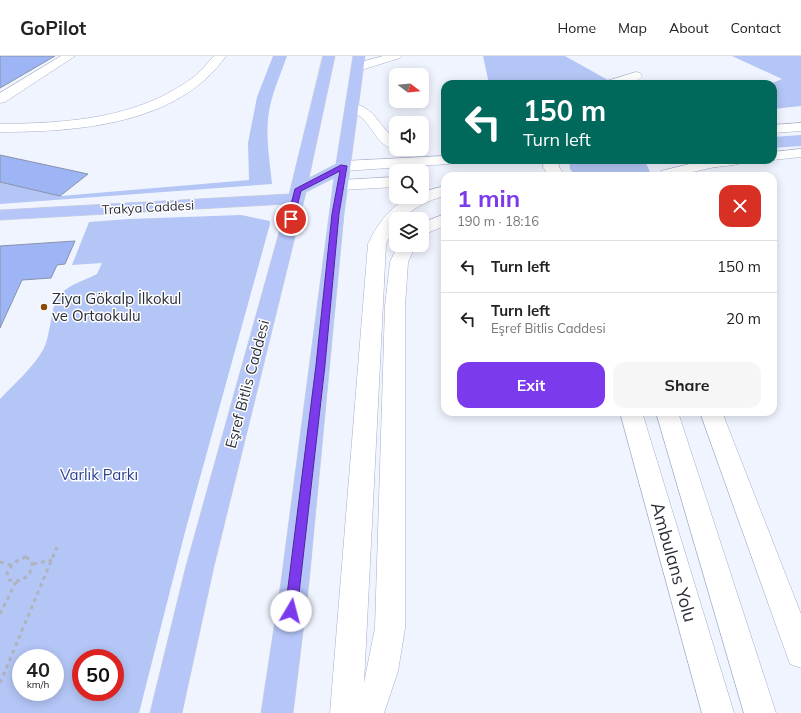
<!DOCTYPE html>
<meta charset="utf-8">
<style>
body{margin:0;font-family:Mulish,sans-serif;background:#f6f6f6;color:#222;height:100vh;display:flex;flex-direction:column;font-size:15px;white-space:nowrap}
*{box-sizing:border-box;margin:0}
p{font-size:13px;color:#767676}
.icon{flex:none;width:22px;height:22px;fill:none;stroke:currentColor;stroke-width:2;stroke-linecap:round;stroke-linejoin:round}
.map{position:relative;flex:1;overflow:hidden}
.sheet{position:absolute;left:441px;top:116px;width:336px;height:244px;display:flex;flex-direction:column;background:#fff;border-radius:12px;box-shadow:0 2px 10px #0003}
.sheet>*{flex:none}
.hud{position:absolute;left:441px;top:24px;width:336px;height:84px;border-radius:12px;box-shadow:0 2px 10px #0003;background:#00695c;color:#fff;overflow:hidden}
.needle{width:26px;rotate:106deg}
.controls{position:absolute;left:389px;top:12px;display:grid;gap:8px}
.controls a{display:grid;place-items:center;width:40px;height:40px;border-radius:8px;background:#fff;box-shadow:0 2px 10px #0003;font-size:20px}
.speed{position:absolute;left:12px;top:593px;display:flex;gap:8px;font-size:20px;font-weight:700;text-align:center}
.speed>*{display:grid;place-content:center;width:52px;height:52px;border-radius:50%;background:#fff;box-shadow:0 2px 10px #0003;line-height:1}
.speed small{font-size:10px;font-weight:400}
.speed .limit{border:6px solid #d22;background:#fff;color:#111}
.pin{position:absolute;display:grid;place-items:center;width:34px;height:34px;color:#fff;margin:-17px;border:2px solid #fff;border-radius:50%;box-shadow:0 1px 4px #0007}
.me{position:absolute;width:44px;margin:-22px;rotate:8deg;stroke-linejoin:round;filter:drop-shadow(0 0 3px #0008)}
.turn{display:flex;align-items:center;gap:14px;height:84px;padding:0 16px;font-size:18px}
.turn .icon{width:52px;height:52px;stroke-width:2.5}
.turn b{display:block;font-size:28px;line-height:34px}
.round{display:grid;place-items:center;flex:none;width:42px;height:42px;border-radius:12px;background:#f6f6f6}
.headline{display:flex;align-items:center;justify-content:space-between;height:68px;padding:0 16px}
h1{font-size:24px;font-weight:700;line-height:30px;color:#7c3aed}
.action{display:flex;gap:8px;margin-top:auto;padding:8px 16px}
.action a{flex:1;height:46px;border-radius:12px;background:#7c3aed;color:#fff;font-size:16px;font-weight:700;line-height:46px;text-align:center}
.action a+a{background:#f6f6f6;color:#222}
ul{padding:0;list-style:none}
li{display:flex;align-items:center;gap:12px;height:52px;padding:0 16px;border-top:1px solid #e0e0e0}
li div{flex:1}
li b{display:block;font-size:15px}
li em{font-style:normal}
header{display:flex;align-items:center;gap:24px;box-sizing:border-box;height:56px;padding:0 20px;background:#fff;border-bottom:1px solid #e0e0e0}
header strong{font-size:19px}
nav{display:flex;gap:22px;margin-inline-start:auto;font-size:14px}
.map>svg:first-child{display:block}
.green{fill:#b4c6f6;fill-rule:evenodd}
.building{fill:#9db4f5;stroke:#8992aa}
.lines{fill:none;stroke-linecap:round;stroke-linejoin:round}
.minor-casing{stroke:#a6afc8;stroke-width:1}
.major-casing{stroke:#d0d1d3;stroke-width:1}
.path{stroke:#afb3bd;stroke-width:3;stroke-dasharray:4 4;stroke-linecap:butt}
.minor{fill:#fff;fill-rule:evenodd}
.major{fill:#b6c6f9;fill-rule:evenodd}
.route{fill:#7c3aed;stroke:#51269a}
.poi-dot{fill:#894c0b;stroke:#fff;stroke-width:1.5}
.labels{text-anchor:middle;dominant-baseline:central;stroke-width:3;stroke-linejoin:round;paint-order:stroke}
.far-street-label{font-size:13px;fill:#2a2e37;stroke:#fff}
.poi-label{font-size:15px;fill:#2a2e37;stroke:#fff;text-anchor:start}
.street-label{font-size:15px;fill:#2a2e37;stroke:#fff}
.park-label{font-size:15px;fill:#2e418c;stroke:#fff}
.near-street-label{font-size:18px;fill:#2a2e37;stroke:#fff}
</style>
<header>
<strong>GoPilot</strong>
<nav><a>Home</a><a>Map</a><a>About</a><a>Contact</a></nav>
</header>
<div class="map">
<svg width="801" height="657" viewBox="0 0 801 657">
<rect width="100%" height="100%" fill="#f0f4ff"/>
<!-- green -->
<path class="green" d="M273,0H287C280,20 270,41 268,63C266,84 270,107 272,128L0,148V126L61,140L249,124L248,87L257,41Z
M483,0H565L608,24L597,28H489Z
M732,0H801V50L773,53V28H770L782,23Z
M801,79V90L773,92V81Z
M569,104H643C647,109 651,114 649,120H576L570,113Z
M241,159L270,165V168L185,476L139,657H0V343C15,327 34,311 44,292C48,284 49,273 51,265C56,230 69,232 97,218L102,207L72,209L89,166L129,163ZM21,602H55V636H21ZM81,602H115V636H81Z"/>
<!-- building -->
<path class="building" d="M0,0H55L0,32Z
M0,99L88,118L60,140L0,126Z
M75,185L65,208L57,209L51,222L22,224L0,272V190Z"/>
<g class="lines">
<defs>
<path id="minor" d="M61,0H75L5,46L0,47V37Z
M214,0H226C178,69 76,76 0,76V68C68,67 139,63 195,20C202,14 207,7 214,0Z
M383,0H402L400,2L358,15L354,14L352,11L354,8Z
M636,16L640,17L642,20C635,30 615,28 605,28L607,25Z
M352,47C378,53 377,70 396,83V93H397C379,93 373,71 361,61C356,57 349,56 345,51L347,48Z
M801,67V75L773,77V69Z
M801,93V101L773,104H771H773V96Z
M445,100V104H455L453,107L448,108L344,115L339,113L336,110L339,107L344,105Z
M544,104H558L559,111L565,120H549L543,111Z
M706,104H744L742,107C732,110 721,110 710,112C693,116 678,120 660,120L658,118L661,115Z
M396,121V131L341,134L335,132L333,129L335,126L341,124Z
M445,130V140C428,144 414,152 401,163H396V169L386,188L364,627L375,572L385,250L390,206L398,189H416L408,206L405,250V572L398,615L384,657H330L368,188C379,165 395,141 422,141V136Z
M445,158V170L422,179V167Z
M620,356H642L734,657H702Z
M656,356H678L776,657H744Z
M700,356H722L801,558V612L790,608L786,597Z"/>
<path id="major" d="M323,0H335L309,122L336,108L353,0H365L344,158L309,526L293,657H261L281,526L334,122L306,136L214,510L182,657H150L186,510L287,148L0,164V154L289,138Z"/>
</defs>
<!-- minor casing -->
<use href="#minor" class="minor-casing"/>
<!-- major casing -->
<use href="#major" class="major-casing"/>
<!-- path -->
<path class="path" d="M26,501L32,505C33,515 28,522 18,525L9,524L7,517C11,508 17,504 26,501Z
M0,506L11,509
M33,508L52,504
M0,558L16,526
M0,627L57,491"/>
<!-- minor -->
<use href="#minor" class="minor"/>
<!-- major -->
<use href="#major" class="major"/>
</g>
<!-- route -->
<path class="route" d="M341,109L347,110L339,158L325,309L297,555L295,559L291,561L287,559L285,555L316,309L332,158L340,115L301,135L294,163L291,166L287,163L295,133Z"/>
<!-- markers -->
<circle class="poi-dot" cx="44" cy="251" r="4"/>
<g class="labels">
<!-- far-street labels -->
<g class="far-street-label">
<text transform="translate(148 151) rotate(-3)">Trakya Caddesi</text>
</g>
<!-- poi labels -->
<g class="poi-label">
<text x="52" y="242">Ziya Gökalp İlkokul<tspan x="52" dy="17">ve Ortaokulu</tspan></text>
</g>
<!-- street labels -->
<g class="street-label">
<text transform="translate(247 328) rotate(-75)">Eşref Bitlis Caddesi</text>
</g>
<!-- park labels -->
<g class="park-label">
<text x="99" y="418">Varlık Parkı</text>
</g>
<!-- near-street labels -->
<g class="near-street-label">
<text transform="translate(674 506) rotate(74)">Ambulans Yolu</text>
</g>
</g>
</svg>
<div class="controls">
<a><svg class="needle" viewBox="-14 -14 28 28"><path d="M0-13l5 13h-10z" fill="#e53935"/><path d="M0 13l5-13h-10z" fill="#767676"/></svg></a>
<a><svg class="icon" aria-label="sound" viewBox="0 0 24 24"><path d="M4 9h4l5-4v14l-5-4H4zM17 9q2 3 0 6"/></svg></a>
<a><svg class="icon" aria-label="search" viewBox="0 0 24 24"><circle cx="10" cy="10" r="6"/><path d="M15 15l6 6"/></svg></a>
<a><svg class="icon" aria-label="layers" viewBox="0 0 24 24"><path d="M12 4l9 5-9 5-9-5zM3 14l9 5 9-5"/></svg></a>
</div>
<div class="speed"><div>40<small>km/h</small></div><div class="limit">50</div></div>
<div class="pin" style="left:291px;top:163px;background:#d93025"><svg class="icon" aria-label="arrive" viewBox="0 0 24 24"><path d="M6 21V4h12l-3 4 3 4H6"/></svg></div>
<svg class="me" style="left:291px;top:555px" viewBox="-20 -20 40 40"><circle r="19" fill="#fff"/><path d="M0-13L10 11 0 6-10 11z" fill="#7c3aed"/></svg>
<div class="hud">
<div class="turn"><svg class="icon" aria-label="left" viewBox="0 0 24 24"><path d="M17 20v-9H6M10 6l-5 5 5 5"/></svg><div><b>150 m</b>Turn left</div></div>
</div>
<section class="sheet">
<div class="headline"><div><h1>1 min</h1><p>190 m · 18:16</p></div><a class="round" style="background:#d93025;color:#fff"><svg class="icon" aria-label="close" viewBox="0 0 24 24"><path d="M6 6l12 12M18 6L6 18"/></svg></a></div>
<ul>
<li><svg class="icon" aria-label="left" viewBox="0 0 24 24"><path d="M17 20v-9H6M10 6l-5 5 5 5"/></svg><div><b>Turn left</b></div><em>150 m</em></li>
<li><svg class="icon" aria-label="left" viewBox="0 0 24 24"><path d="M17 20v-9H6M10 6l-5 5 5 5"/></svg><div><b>Turn left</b><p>Eşref Bitlis Caddesi</p></div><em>20 m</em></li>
</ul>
<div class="action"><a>Exit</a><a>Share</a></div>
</section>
</div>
